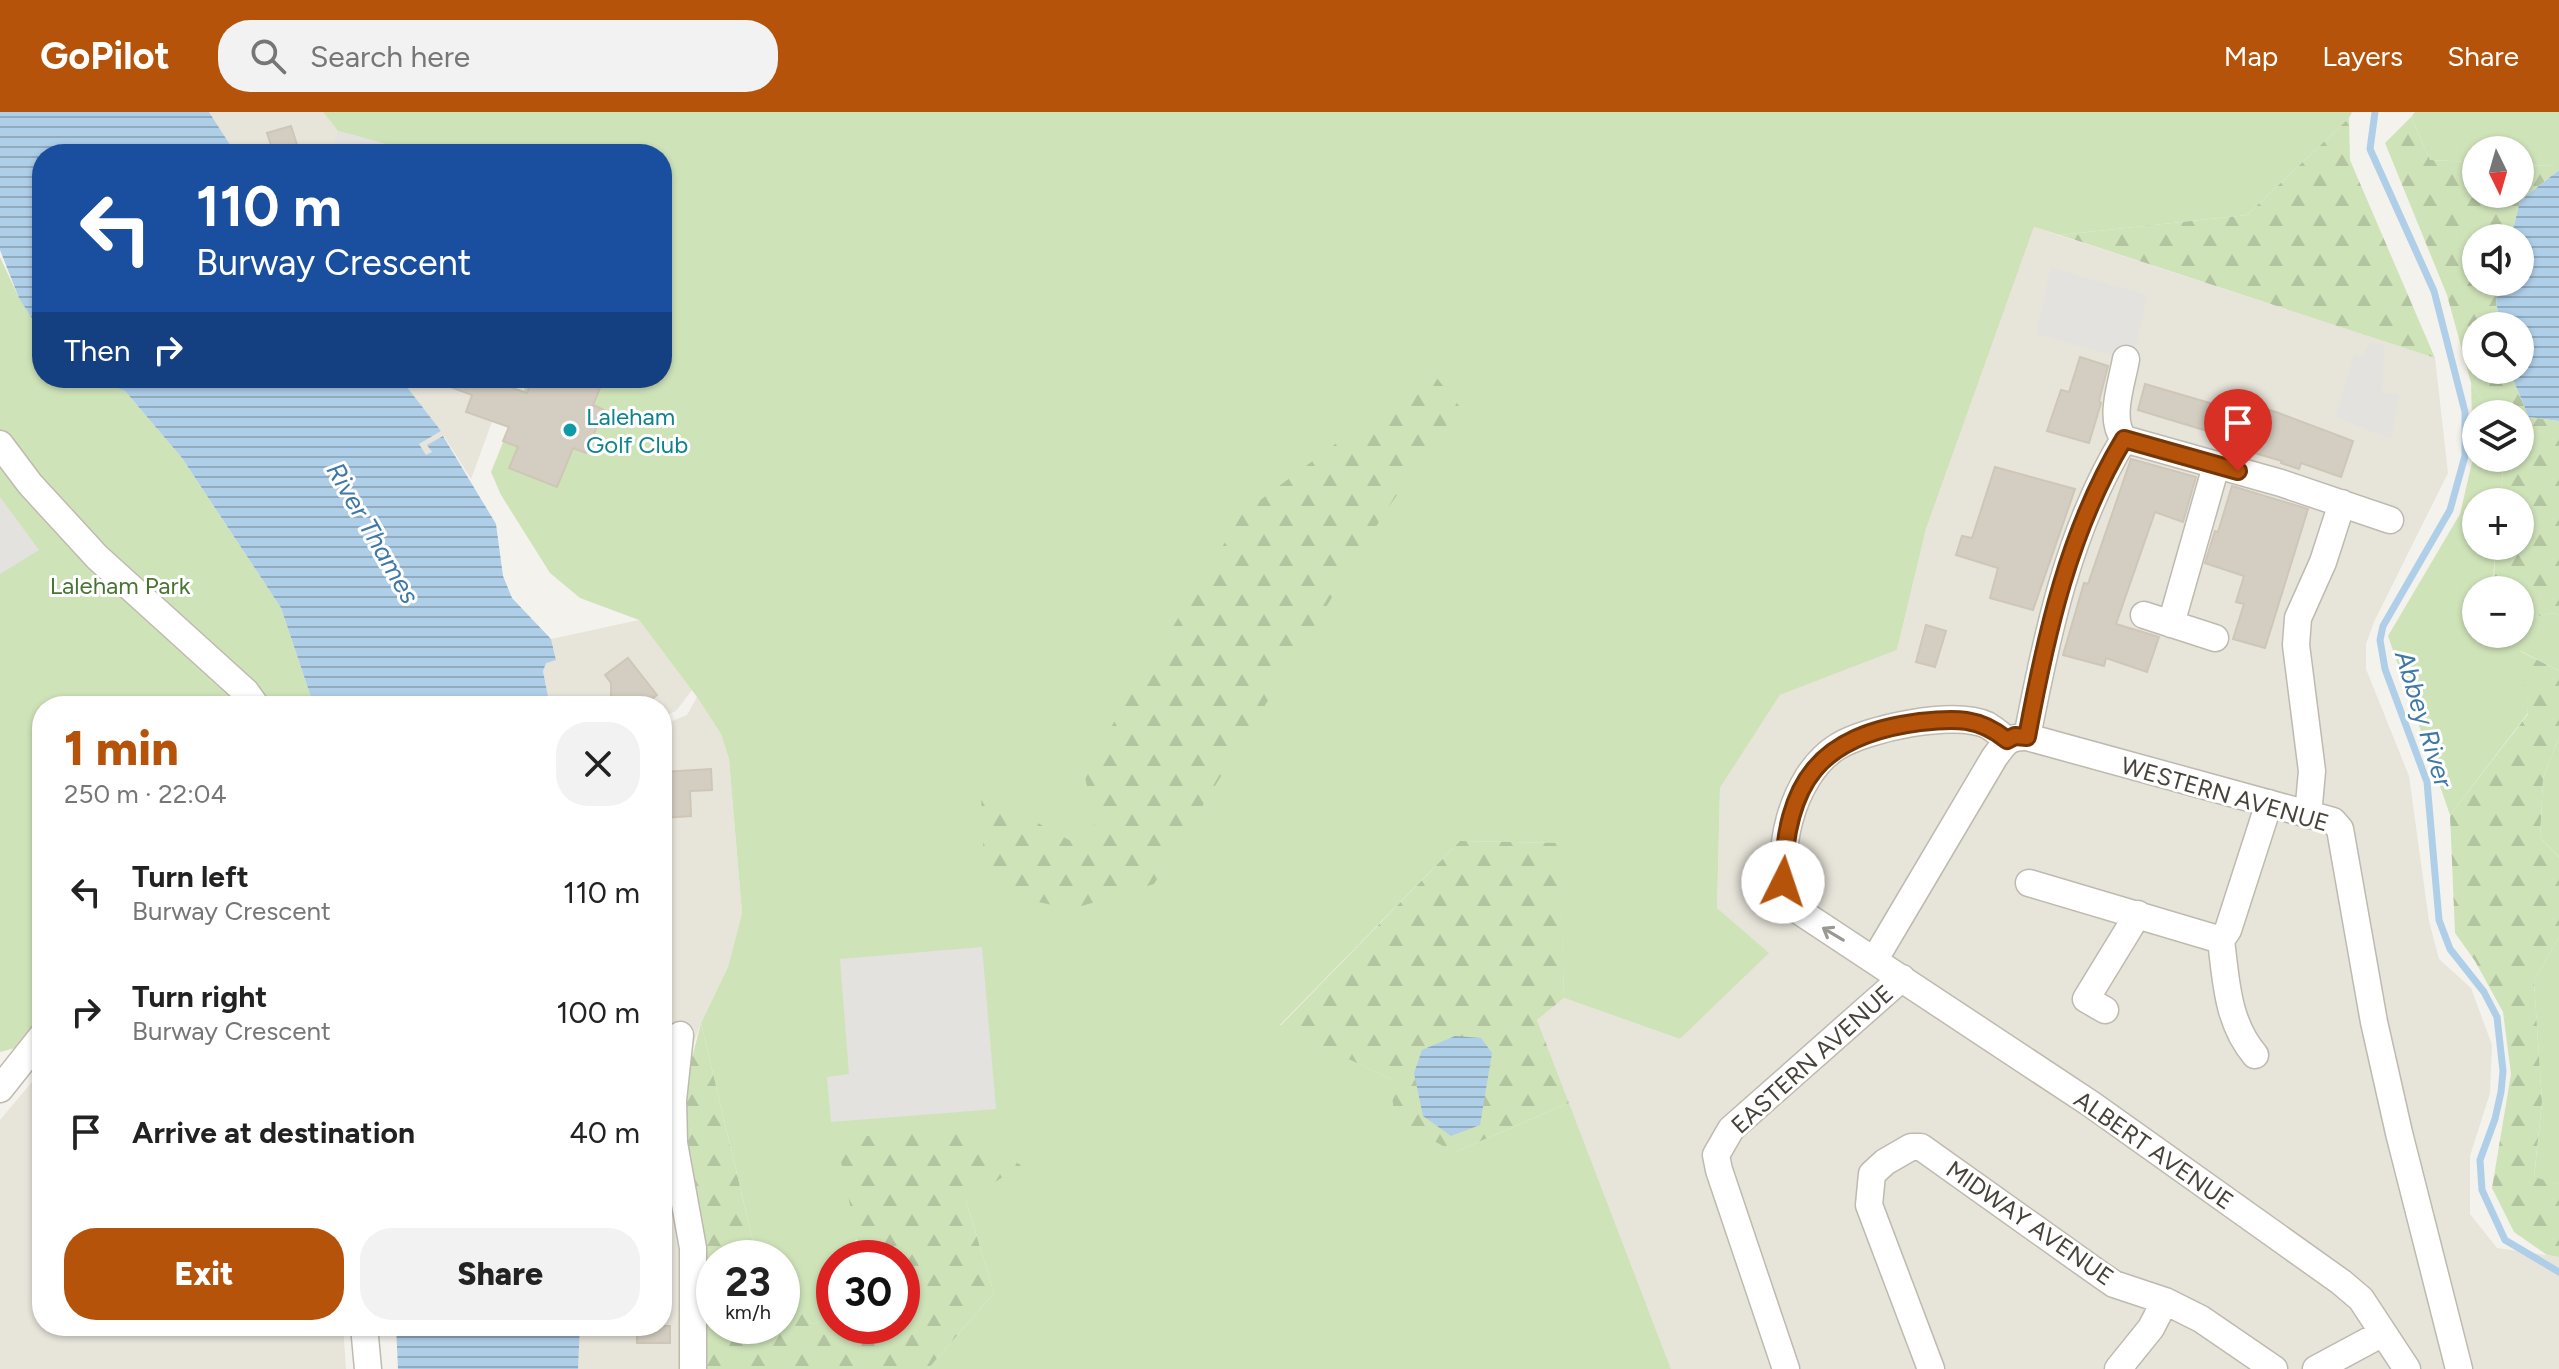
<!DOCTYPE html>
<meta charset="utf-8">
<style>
body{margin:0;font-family:Figtree,sans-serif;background:#f2f2f2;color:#222;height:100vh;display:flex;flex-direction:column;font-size:30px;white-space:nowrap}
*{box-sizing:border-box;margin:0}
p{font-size:26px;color:#767676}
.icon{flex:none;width:44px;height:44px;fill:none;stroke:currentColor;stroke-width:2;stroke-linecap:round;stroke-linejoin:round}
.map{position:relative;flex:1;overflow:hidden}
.drawer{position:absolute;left:32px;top:584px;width:640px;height:640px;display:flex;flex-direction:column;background:#fff;border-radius:32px;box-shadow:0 2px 6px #0004}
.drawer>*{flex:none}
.banner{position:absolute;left:32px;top:32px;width:640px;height:244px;border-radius:32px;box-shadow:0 2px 6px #0004;background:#1a4fa0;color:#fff;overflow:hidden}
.needle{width:52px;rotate:175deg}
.controls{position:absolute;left:2462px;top:24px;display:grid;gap:16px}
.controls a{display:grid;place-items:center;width:72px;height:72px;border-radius:50%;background:#fff;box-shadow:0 2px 6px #0004;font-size:40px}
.speed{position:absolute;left:696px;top:1128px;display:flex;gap:16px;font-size:40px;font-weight:700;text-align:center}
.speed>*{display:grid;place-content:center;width:104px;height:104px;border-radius:50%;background:#fff;box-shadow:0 2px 6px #0004;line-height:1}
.speed small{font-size:20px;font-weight:400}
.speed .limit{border:12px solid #d22;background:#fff;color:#111}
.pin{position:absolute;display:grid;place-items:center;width:68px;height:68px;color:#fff;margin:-82px -34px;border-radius:50% 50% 50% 0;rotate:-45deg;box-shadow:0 0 8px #0007}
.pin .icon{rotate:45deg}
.me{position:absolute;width:88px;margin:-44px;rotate:4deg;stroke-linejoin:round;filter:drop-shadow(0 0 6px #0008)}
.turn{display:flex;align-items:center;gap:28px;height:168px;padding:0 32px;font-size:36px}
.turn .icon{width:104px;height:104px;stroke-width:2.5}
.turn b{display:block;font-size:56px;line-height:68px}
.then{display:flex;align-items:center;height:76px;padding:0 32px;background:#0003;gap:16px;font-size:30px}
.round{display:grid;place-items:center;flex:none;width:84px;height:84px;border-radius:32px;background:#f2f2f2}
.head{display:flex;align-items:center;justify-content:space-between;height:136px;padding:0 32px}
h1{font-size:48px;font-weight:800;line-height:60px;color:#b45309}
.button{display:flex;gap:16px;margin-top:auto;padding:16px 32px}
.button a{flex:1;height:92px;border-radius:32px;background:#b45309;color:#fff;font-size:32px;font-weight:800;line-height:92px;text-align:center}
.button a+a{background:#f2f2f2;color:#222}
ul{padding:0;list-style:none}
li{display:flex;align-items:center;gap:24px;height:120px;padding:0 32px}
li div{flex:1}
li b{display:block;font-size:30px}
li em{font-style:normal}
header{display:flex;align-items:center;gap:48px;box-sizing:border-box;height:112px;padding:0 40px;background:#b45309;color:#fff}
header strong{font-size:38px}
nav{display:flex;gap:44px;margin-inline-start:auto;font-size:28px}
.search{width:560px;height:72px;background:#f2f2f2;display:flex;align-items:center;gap:20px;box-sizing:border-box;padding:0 28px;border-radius:32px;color:#767676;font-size:30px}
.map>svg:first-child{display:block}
.residential{fill:#e7e4da}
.green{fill:#cfe3b9}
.forest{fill:url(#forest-firs)}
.parking{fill:#e3e2df}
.water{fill:url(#water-rules)}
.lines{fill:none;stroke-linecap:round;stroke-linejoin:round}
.stream{stroke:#afcfe9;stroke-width:7}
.building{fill:#d4cec2;stroke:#cec6b6;stroke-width:2}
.minor-casing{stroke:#bfbaaf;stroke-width:29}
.minor{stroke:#fff;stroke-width:26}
.oneway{stroke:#9a9893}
.route-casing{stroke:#753606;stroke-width:20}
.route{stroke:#b45309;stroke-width:14}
.culture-dot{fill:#0f9aa8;stroke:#fff;stroke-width:3}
.labels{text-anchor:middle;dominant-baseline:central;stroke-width:6;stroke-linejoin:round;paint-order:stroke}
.culture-label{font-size:24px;fill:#0d838f;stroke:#fff;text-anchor:start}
.park-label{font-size:24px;fill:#497433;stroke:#fff}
.street-label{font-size:24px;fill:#48433a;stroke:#fff}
.water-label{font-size:26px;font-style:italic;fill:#3e78a8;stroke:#fff}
</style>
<header>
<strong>GoPilot</strong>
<div class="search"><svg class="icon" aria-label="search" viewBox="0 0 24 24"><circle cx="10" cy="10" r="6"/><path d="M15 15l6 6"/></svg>Search here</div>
<nav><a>Map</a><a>Layers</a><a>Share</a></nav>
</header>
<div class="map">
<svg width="2559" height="1257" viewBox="0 0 2559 1257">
<defs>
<pattern id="forest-firs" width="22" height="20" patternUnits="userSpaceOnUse" patternTransform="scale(2)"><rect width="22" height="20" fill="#cfe3b9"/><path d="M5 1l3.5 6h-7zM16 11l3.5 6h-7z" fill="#b3c4a0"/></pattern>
<pattern id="water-rules" width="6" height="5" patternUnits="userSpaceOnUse" patternTransform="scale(2)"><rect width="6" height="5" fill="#afcfe9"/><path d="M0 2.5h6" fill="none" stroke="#90aabe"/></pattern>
</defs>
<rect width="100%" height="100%" fill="#f4f2ec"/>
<!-- residential -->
<path class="residential" d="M209,0H323L338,19L422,42H236Z
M2034,115L2435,246L2448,361L2374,510L2366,532V557L2409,664L2429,809L2439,847L2471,876L2492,933L2490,981L2470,1044V1102L2497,1136L2559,1145V1257H1671L1537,908L1564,886L1680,927L1768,841L1717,796L1720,676L1780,583L1897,538L1926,417Z
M400,266H508L471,367L444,324L428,333L432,340L426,344L419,332L441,319Z
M639,508L692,578L676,599L662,605V594H550L543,559L545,551L556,547L551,527Z
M697,585L721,622L729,647L742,801L728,855L701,911L673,988L693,1257H578L580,1214H662V613L687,603Z
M42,958V1214H343L346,1257H0V1008Z"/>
<!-- green -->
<path class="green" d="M323,0H2352L2349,6L2247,103L2060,123L2034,115L1926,417L1897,538L1780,583L1720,676L1717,796L1769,841L1680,927L1564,886L1559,731L1460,729L1280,913L1390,967L1455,1040L1569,991L1671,1257H928L994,1181L966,1089L855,1128L861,1146H834V1206L812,1212L782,1182V1146H757L701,911L728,855L742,801L729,647L721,622L697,585L639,508L580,486L550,461L501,383L491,360L529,266H662V42H422L338,19Z
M2415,0H2559V54L2520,53V38H2476V50L2430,48L2411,5Z
M0,145L19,186L42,217V266H96L125,279L182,346L281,496L314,594H42V904L15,936L0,940Z
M2471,271L2490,302H2476V346H2504L2500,390H2476V434H2496L2492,478H2476V522H2520V509L2551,501L2559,503V559L2521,539L2528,601L2450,703L2388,524L2460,402L2473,346Z
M2559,624V745L2540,726L2543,667Z
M2559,825V1072L2534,1066L2542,990L2534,869Z"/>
<!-- forest -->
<path class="forest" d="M2411,5L2430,48L2476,50V82H2520V53L2559,54V58L2520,89L2511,126H2476V170H2501L2496,190L2501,214H2476V258H2509L2529,305L2559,309V503L2551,501L2520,509V478H2493L2496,434H2520V390H2500L2504,346H2520V302H2490L2471,271L2447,183L2385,31Z
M2349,6L2350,48L2435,246L2060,123L2247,103Z
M1432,260L1460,295L1387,397L1154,772L1072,797L985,779L981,680L1100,745L1084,659L1243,401Z
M2520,539L2559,559V624L2543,667L2540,726L2559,745V825L2534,869L2542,990L2534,1065L2559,1072V1145L2547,1143L2514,1120L2492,1076L2511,962L2503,900L2475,849L2455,821L2450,703L2528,602Z
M1460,729L1560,731L1564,886L1537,908L1569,991L1455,1040L1395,1009L1390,967L1280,914Z
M701,911L757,1146H714V1214H782V1179L812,1212L834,1206V1214H902V1146H861L836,1026L959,1018L1021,1053L966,1089L994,1181L928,1257H705V1135L681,988Z"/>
<!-- parking -->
<path class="parking" d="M338,19L422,42H331Z
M2051,156L2147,183L2133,249L2036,222Z
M2369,231L2384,233L2382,281L2399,283L2391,327L2336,305L2354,243L2363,245Z
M0,385L39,438L0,462Z
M982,835L996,997L831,1010L827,965L849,962L840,847Z"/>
<!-- water -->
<path class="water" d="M0,0H209L236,42H42V222L19,186L0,138Z
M2559,58V309L2529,305L2509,258H2520V214H2501L2496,190L2501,170H2520V126H2511L2520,89Z
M92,266H400L441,319L419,332L426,343L432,340L427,333L443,324L496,412L503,464L512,486L551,527L556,548L546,551L543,559L550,594H314L281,496L182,346L125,279Z
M1455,924L1481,926L1492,941L1480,1013L1451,1024L1423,1004L1414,961L1422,938Z
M396,1214H580L578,1257H398Z"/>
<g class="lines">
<!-- stream -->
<path class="stream" d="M2375,0L2370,37L2434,179L2465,300V344L2450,398L2383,514L2380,528L2385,557L2427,670L2439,808L2450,837L2484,880L2497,905L2503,959L2501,980L2495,1007L2480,1048L2482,1078L2505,1128L2559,1160"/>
</g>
<!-- building -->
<path class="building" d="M291,14L300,42H274L267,21Z
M2080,245L2108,254L2099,289L2101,291L2089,331L2047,319L2061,278L2069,280Z
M433,266H484L527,281L533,266H604L593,293L604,298L586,341L573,336L557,375L509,356L518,335L503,329L509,315L466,300L472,283L432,268Z
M2145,272L2254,304L2257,295L2276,300L2353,329L2341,365L2301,351L2299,357L2281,351L2282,349L2244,338L2247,331L2138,298Z
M2131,347L2196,365L2183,410L2155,400L2116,512L2159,525L2147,560L2106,546L2104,554L2063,543L2084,471L2088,472Z
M1995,355L2075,377L2033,498L1990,486L1998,456L1956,443L1962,424L1972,426Z
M2232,374L2308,397L2265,536L2233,527L2244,492L2236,490L2244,464L2205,451L2215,419L2218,420Z
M1926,513L1946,519L1935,555L1916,550Z
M628,546L657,583L642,594L615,590L611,585V571L605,563Z
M711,657L712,678L690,679L691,704L662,706V660Z
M637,1214H670V1231H637Z"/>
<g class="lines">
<defs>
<path id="minor" d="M2126,247C2122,271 2108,307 2124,327L2281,371L2390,408
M0,332L30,372L97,445L246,580L256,594
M2144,503L2215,526
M2171,512L2216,354
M2027,625C2047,522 2069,417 2124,327
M2007,628C2001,623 1994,617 1987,613C1954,598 1868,616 1837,635C1792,663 1770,748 1793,795L2091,992L2341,1170L2361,1187L2407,1257
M2308,703L2312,659L2296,533L2298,506L2323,450L2342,391
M2029,771L2221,828L2228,818L2269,691
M2221,828C2226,868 2227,910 2255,943
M1875,847L1994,646C2004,632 2008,624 2027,625L2333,709L2340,717L2374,910L2399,1021L2459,1257
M2105,898L2086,887L2138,802
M680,923L673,988L674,1031L693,1136V1257
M0,977L42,924
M364,1214L368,1257
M1786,1257L1719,1058L1716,1043L1731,1017L1902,866
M1931,1257L1869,1093L1872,1062L1885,1050L1911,1035H1921L2098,1161L2114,1172L2165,1189L2201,1207L2274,1257
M2118,1257L2151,1216L2165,1189
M2316,1257L2383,1221"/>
</defs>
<!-- minor casing -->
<use href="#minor" class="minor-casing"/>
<!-- minor -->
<use href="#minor" class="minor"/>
</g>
<!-- one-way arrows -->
<defs><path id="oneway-shaft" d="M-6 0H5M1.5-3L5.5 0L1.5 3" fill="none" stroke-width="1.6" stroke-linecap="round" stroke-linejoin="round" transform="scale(2)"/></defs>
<use class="oneway" href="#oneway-shaft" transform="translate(1833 822) rotate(-149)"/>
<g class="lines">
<defs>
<path id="route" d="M1783,770C1785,670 1819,623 1920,610C1955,606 1979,605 2007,628L2015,624L2027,625C2046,522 2069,418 2124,327L2238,359"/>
</defs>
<!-- route casing -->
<use href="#route" class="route-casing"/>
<!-- route -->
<use href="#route" class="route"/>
</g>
<!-- markers -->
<circle class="culture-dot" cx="570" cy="318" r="8"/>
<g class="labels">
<!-- culture labels -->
<g class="culture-label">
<text x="586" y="304">Laleham<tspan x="586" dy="28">Golf Club</tspan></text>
</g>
<!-- park labels -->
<g class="park-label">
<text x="120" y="473">Laleham Park</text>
</g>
<!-- street labels -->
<g class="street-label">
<text transform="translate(2225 682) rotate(16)">WESTERN AVENUE</text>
<text transform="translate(1812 947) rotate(-42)">EASTERN AVENUE</text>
<text transform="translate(2154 1038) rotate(35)">ALBERT AVENUE</text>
<text transform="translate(2030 1111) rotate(35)">MIDWAY AVENUE</text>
</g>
<!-- water labels -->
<g class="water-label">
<text transform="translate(373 421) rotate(60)">River Thames</text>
<text transform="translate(2424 607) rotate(73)">Abbey River</text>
</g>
</g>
</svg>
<div class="controls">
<a><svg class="needle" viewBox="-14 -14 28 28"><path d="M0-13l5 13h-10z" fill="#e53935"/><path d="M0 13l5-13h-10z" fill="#767676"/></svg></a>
<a><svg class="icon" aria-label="sound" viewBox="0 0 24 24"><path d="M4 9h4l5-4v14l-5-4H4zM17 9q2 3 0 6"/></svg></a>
<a><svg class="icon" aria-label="search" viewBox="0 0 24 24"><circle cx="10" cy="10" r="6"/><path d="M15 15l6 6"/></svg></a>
<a><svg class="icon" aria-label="layers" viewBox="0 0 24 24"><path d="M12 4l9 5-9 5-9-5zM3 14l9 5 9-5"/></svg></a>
<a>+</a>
<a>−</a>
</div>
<div class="speed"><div>23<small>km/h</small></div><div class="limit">30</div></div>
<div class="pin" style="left:2238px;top:359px;background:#d93025"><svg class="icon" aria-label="arrive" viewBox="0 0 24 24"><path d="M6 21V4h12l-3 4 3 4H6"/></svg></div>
<svg class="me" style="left:1783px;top:770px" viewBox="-20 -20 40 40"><circle r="19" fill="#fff"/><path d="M0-13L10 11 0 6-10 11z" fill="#b45309"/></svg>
<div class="banner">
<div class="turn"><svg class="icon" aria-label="left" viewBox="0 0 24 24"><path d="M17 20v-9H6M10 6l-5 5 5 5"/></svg><div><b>110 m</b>Burway Crescent</div></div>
<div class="then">Then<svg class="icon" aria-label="right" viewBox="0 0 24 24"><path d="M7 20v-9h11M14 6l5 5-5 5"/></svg></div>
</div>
<section class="drawer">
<div class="head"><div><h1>1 min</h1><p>250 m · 22:04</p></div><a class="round"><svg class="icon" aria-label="close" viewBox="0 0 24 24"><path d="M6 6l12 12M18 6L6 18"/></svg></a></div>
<ul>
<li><svg class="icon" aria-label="left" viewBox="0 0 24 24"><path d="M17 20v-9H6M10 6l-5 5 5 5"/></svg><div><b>Turn left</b><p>Burway Crescent</p></div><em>110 m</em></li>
<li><svg class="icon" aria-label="right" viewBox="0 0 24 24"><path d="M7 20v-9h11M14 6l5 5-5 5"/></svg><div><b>Turn right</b><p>Burway Crescent</p></div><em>100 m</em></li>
<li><svg class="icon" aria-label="arrive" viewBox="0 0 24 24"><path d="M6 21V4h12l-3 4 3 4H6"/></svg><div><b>Arrive at destination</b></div><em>40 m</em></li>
</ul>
<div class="button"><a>Exit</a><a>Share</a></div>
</section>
</div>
